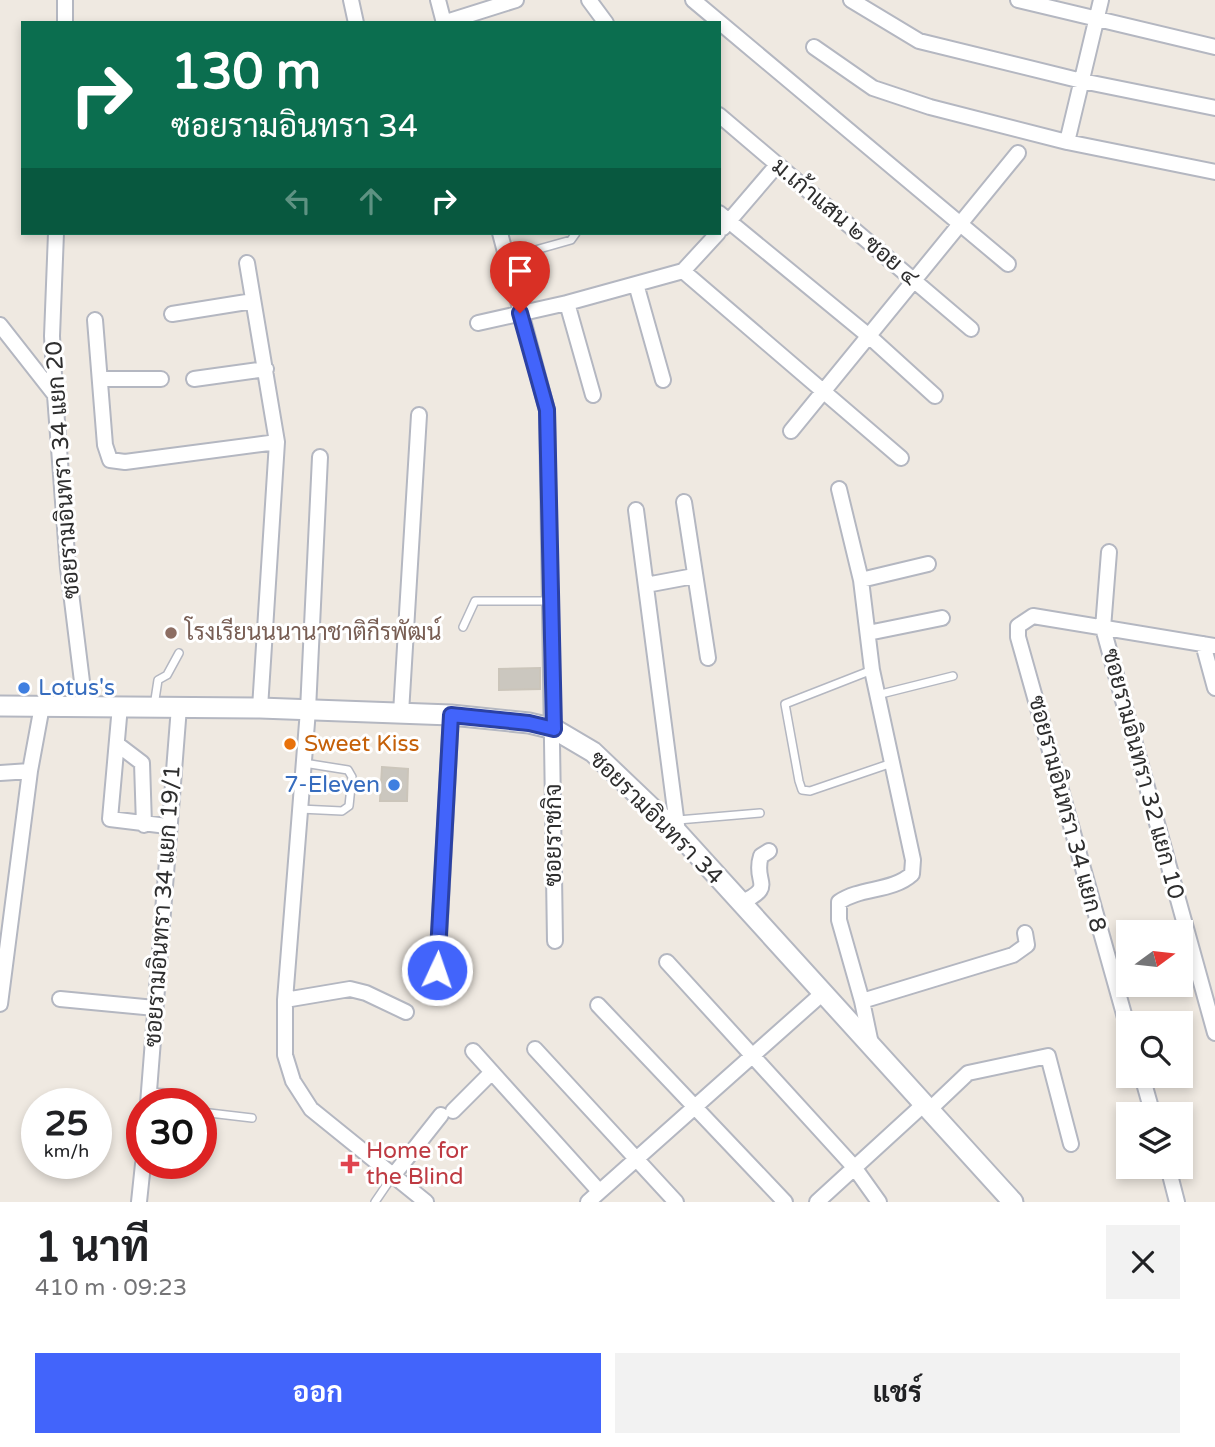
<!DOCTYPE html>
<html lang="th">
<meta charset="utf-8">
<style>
body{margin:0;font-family:"Varela Round",Sarabun,sans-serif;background:#f2f2f2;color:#202124;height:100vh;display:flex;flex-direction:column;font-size:26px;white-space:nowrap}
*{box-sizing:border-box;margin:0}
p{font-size:23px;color:#757577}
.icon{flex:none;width:38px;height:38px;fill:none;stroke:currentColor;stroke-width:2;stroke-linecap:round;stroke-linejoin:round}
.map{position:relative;height:1202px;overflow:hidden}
.side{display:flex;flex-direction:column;background:#fff;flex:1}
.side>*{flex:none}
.top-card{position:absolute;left:21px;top:21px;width:700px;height:214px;border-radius:0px;box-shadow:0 4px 10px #0003;background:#0b6e4f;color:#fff;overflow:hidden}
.needle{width:46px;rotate:75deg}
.fabs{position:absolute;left:1116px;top:920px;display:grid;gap:14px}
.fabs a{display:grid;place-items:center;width:77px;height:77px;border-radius:0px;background:#fff;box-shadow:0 4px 10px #0003;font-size:35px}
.speed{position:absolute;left:21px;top:1088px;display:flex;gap:14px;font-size:35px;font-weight:700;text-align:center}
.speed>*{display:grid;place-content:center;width:91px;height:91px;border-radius:50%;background:#fff;box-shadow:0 4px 10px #0003;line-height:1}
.speed small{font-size:18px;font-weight:400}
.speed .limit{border:10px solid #d22;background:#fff;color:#111}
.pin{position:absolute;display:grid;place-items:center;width:60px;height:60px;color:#fff;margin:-72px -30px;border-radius:50% 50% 50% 0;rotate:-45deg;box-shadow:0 0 7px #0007}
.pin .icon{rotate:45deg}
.me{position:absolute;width:77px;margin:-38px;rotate:3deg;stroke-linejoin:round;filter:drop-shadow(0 0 5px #0008)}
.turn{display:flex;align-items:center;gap:24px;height:147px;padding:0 35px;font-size:32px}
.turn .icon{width:91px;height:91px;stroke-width:2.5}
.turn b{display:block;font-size:49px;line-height:60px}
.lanes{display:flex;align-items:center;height:66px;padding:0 35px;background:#0003;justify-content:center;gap:35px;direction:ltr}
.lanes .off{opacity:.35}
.round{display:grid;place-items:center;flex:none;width:74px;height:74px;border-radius:0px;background:#f2f2f2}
.overview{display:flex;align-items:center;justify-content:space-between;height:119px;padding:0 35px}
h1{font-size:42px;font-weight:700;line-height:52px}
.button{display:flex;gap:14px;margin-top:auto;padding:14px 35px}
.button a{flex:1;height:80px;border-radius:0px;background:#4264fb;color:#fff;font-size:28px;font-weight:700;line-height:80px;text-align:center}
.button a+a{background:#f2f2f2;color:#202124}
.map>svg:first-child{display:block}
.building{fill:#cbc7bf;stroke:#cbc5ba;stroke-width:2}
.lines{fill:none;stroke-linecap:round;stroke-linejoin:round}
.lane-casing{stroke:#b4b7c1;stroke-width:10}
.street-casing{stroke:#b4b7c1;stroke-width:18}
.secondary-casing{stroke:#b4b7c1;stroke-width:23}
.lane{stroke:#fff;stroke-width:7}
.street{stroke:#fff;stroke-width:14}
.secondary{stroke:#fff;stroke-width:19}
.route-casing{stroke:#2b41a3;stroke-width:18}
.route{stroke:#4264fb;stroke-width:12}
.education-dot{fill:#8d6e63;stroke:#fff;stroke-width:2.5}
.shop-dot{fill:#3f7fe0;stroke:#fff;stroke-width:2.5}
.food-dot{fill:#e8710a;stroke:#fff;stroke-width:2.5}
.health-dot{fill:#e0444e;stroke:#fff;stroke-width:2.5}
.labels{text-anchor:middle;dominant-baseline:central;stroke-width:6;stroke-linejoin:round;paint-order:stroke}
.street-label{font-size:23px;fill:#2e2e2e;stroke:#fff}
.education-label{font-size:23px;fill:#785e54;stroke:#fff;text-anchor:start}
.shop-label{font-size:23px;fill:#366cbe;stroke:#fff;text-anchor:start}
.food-label{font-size:23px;fill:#c56008;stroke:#fff;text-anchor:start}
.health-label{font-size:23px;fill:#be3a42;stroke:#fff;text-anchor:start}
</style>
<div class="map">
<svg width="1215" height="1202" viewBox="0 0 1215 1202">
<rect width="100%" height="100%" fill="#efe9e1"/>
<!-- building -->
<path class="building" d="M540,668V689L499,690V669Z
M382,767L408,769L407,801H380Z"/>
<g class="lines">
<defs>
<path id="lane" d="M507,258L571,240L576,233
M463,627L475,601H551
M872,670L785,704L799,781L802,790L810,791L892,763
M877,695L953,676
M154,706L158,680L167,675L179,653
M300,809L342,811L349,806L352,777L348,770L304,763
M678,820L760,813
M150,1092L181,1094L194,1104
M201,1112L252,1118
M375,1202L392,1177"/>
<path id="street" d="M351,0L356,23
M438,0L444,23
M589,0L606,23
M693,0L1008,264
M851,0L919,41L1082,81L1215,108
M1018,0L1215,47
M65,23V0
M443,23L516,0
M814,47L873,88L930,107L1067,142L1215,172
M719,115L971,329
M1067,142L1101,0
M719,213L870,337L935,396
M723,228L777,165
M56,233L52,336L55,395L68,568L85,706
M500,233L547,410L555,941
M247,263L277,442L260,708
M683,271L901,458
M636,284L663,380
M567,303L593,395
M172,314L253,301
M95,320L105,445L110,460L125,462L277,442
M478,323L567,303L683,271L718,233
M0,325L55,395
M100,379H161
M194,379L266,369
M791,431L1018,153
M320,457L308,710L285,1000V1055L293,1081L311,1109L426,1202
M839,489L861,580L872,670L913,860L912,874C892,892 861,887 839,902V920L862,1001L871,1044
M684,502L708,658
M636,510L678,833
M1109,552L1103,628L1215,1033
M861,580L928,564
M646,585L694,576
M868,633L942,618
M1203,644L1215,688
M120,706L110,819L167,826
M401,713L419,415
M117,744L142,763L144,825
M0,773L30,771
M740,903C778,886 752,883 761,856L769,851
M667,962L854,1167L879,1202
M436,995L451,715
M60,999L155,1008
M285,1000L350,989L366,993L406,1012
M862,1001L1013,955L1027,945L1025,933
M0,1004L30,771L42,706
M598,1005L785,1202
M1129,1032L1018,637V626L1033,616L1215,646
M535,1049L676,1202
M473,1051L599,1191
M1142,1076L1153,1115
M148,1104L179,707
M453,1111L492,1072
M928,1111L968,1073L1048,1056L1071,1144
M1168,1167L1177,1202
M392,1177L441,1115
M139,1202L143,1164
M588,1202L824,992
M817,1202L923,1105"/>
<path id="secondary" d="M0,706L260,708L451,715L529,723L554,729L593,752L678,833L1013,1202"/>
</defs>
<!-- lane casing -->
<use href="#lane" class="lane-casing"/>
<!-- street casing -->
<use href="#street" class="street-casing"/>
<!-- secondary casing -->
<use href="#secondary" class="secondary-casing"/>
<!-- lane -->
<use href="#lane" class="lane"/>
<!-- street -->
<use href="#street" class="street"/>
<!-- secondary -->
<use href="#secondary" class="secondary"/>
</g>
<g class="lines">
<defs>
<path id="route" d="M437,970L451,715L529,723L554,729L547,410L520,313"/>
</defs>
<!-- route casing -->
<use href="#route" class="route-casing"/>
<!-- route -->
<use href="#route" class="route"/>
</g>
<!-- markers -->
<circle class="education-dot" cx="171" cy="633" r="7"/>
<g class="shop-dot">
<circle cx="24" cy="688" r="7"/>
<circle cx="394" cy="785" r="7"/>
</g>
<circle class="food-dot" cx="290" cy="744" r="7"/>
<path class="health-dot" d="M346.5 1153.5h7v7h7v7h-7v7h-7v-7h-7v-7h7z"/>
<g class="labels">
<!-- street labels -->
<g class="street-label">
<text transform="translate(845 222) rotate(40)">ม.เก้าแสน ๒ ซอย ๔</text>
<text transform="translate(63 470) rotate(-94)">ซอยรามอินทรา 34 แยก 20</text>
<text transform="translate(1143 774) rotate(75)">ซอยรามอินทรา 32 แยก 10</text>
<text transform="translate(1067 814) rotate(75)">ซอยรามอินทรา 34 แยก 8</text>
<text transform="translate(656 818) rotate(45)">ซอยรามอินทรา 34</text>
<text transform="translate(554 835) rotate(-90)">ซอยราชกิจ</text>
<text transform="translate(163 906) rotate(-86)">ซอยรามอินทรา 34 แยก 19/1</text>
</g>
<!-- education labels -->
<g class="education-label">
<text x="185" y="633">โรงเรียนนนานาชาติกีรพัฒน์</text>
</g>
<!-- shop labels -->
<g class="shop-label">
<text x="38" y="688">Lotus's</text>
<text x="380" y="785" text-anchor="end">7-Eleven</text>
</g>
<!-- food labels -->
<g class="food-label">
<text x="304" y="744">Sweet Kiss</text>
</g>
<!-- health labels -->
<g class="health-label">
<text x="366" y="1151">Home for<tspan x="366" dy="26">the Blind</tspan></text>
</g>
</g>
</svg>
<div class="fabs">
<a><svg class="needle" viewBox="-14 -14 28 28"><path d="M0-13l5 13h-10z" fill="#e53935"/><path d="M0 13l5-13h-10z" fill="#757577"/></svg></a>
<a><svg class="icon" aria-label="search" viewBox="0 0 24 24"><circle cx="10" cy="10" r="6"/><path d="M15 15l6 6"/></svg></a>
<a><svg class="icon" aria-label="layers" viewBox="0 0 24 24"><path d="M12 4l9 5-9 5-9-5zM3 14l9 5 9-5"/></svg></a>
</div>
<div class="speed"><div>25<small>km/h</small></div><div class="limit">30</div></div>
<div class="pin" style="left:520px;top:313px;background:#d93025"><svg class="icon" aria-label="arrive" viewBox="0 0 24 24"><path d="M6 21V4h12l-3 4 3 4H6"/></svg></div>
<svg class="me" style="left:437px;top:970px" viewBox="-20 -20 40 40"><circle r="17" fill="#4264fb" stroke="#fff" stroke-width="3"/><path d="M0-11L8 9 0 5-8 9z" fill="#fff"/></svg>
<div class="top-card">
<div class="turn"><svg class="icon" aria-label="right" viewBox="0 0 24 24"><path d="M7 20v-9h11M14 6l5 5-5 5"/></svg><div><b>130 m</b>ซอยรามอินทรา 34</div></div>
<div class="lanes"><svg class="icon off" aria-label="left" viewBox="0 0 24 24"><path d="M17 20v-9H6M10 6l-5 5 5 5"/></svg><svg class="icon off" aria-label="ahead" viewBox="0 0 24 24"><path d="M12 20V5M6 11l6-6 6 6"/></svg><svg class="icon" aria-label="right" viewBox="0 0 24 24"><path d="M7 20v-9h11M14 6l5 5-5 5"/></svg></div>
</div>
</div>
<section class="side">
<div class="overview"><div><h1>1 นาที</h1><p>410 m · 09:23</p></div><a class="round"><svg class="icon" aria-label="close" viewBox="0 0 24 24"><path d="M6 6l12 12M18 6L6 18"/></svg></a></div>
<div class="button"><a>ออก</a><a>แชร์</a></div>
</section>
